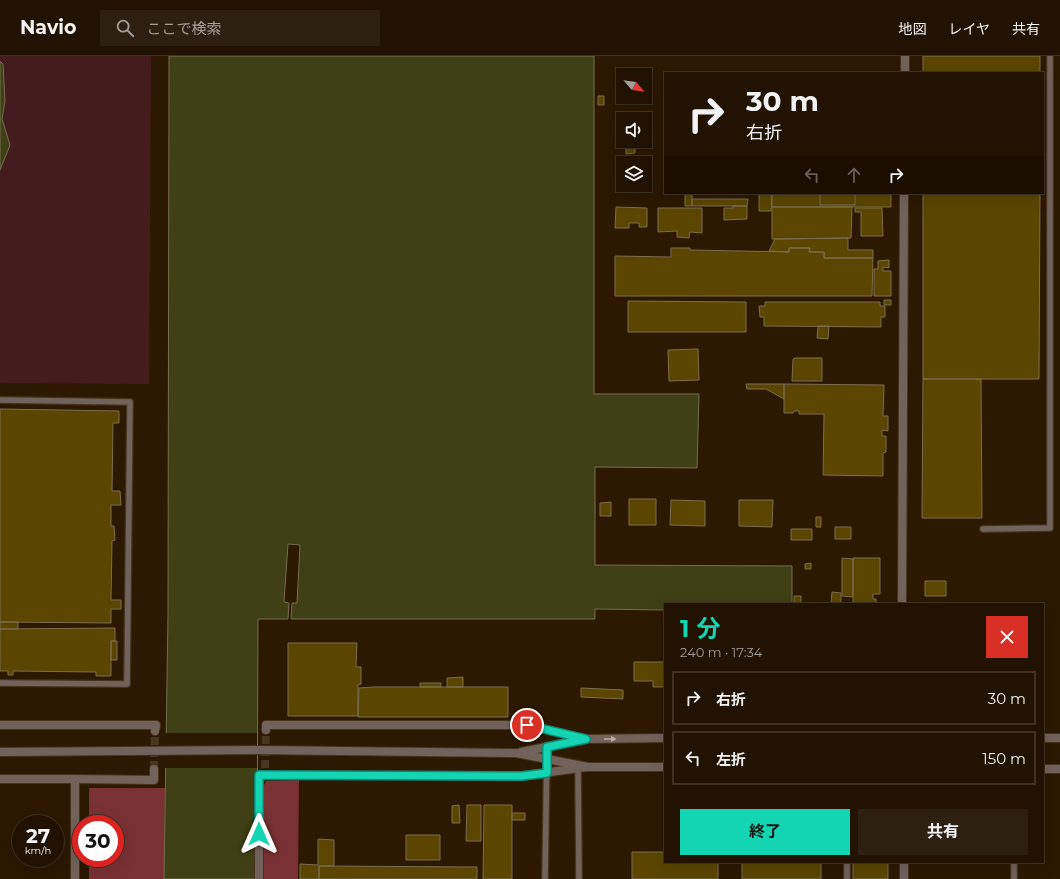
<!DOCTYPE html>
<html lang="ja">
<meta charset="utf-8">
<style>
body{margin:0;font-family:Montserrat,"Noto Sans JP",sans-serif;background:#2e2010;color:#f1f3f6;height:100vh;display:flex;flex-direction:column;font-size:15px;white-space:nowrap}
*{box-sizing:border-box;margin:0}
p{font-size:13px;color:#a29e99}
.icon{flex:none;width:22px;height:22px;fill:none;stroke:currentColor;stroke-width:2;stroke-linecap:round;stroke-linejoin:round}
.map{position:relative;flex:1;overflow:hidden}
.side{position:absolute;left:664px;top:547px;width:380px;height:260px;display:flex;flex-direction:column;background:#221201;border-radius:0px;box-shadow:0 4px 16px #0002,0 0 0 1px #3f3223}
.side>*{flex:none}
.banner{position:absolute;left:664px;top:16px;width:380px;height:122px;border-radius:0px;box-shadow:0 4px 16px #0002,0 0 0 1px #3f3223;background:#221201;color:#f1f3f6;overflow:hidden}
.needle{width:26px;rotate:118deg}
.buttons{position:absolute;left:616px;top:12px;display:grid;gap:8px}
.buttons a{display:grid;place-items:center;width:36px;height:36px;border-radius:0px;background:#221201;box-shadow:0 4px 16px #0002,0 0 0 1px #3f3223;font-size:20px}
.speed{position:absolute;left:12px;top:759px;display:flex;gap:8px;font-size:20px;font-weight:700;text-align:center}
.speed>*{display:grid;place-content:center;width:52px;height:52px;border-radius:50%;background:#221201;box-shadow:0 4px 16px #0002,0 0 0 1px #3f3223;line-height:1}
.speed small{font-size:10px;font-weight:400}
.speed .limit{border:6px solid #d22;background:#fff;color:#111}
.pin{position:absolute;display:grid;place-items:center;width:34px;height:34px;color:#fff;margin:-17px;border:2px solid #fff;border-radius:50%;box-shadow:0 1px 4px #0007}
.me{position:absolute;width:44px;margin:-22px;rotate:0deg;stroke-linejoin:round;filter:drop-shadow(0 0 3px #0008)}
.turn{display:flex;align-items:center;gap:14px;height:84px;padding:0 16px;font-size:18px}
.turn .icon{width:52px;height:52px;stroke-width:2.5}
.turn b{display:block;font-size:28px;line-height:34px}
.lanes{display:flex;align-items:center;height:38px;padding:0 16px;background:#0003;justify-content:center;gap:20px;direction:ltr}
.lanes .off{opacity:.35}
.round{display:grid;place-items:center;flex:none;width:42px;height:42px;border-radius:0px;background:#2e2010}
.headline{display:flex;align-items:center;justify-content:space-between;height:68px;padding:0 16px}
h1{font-size:24px;font-weight:700;line-height:30px;color:#13d5b3}
.action{display:flex;gap:8px;margin-top:auto;padding:8px 16px}
.action a{flex:1;height:46px;border-radius:0px;background:#13d5b3;color:#111;font-size:16px;font-weight:700;line-height:46px;text-align:center}
.action a+a{background:#2e2010;color:#f1f3f6}
ul{padding:0;list-style:none}
li{display:flex;align-items:center;gap:12px;height:54px;margin:0 8px 6px;padding:0 8px;border:2px solid #3f3223;border-radius:0px}
li div{flex:1}
li b{display:block;font-size:15px}
li em{font-style:normal}
header{display:flex;align-items:center;gap:24px;box-sizing:border-box;height:56px;padding:0 20px;background:#221201;border-bottom:1px solid #3f3223}
header strong{font-size:19px}
nav{display:flex;gap:22px;margin-inline-start:auto;font-size:14px}
.search{width:280px;height:36px;background:#2e2010;display:flex;align-items:center;gap:10px;box-sizing:border-box;padding:0 14px;border-radius:0px;color:#a29e99;font-size:15px}
.map>svg:first-child{display:block}
.green{fill:#451c1d}
.forest{fill:#7a3133}
.water{fill:#404016;stroke:#746f4e}
.pier{fill:#2d1801}
.building{fill:#5b4500;stroke:#7c6e4e}
.lines{fill:none;stroke-linecap:round;stroke-linejoin:round}
.minor-tunnel{stroke:#4a3620;stroke-width:8;stroke-dasharray:8 4;stroke-linecap:butt}
.service-casing{stroke:#48341e;stroke-width:8}
.minor-casing{stroke:#48341e;stroke-width:10}
.tertiary-casing{stroke:#48341e;stroke-width:10}
.service{stroke:#72625c;stroke-width:5.5}
.minor{stroke:#72625c;stroke-width:8}
.tertiary{stroke:#72625c;stroke-width:8}
.oneway{fill:#bbaca2}
.route-casing{stroke:#0c8a74;stroke-width:10}
.route{stroke:#13d5b3;stroke-width:7}
</style>
<header>
<strong>Navio</strong>
<div class="search"><svg class="icon" aria-label="search" viewBox="0 0 24 24"><circle cx="10" cy="10" r="6"/><path d="M15 15l6 6"/></svg>ここで検索</div>
<nav><a>地図</a><a>レイヤ</a><a>共有</a></nav>
</header>
<div class="map">
<svg width="1060" height="823" viewBox="0 0 1060 823">
<rect width="100%" height="100%" fill="#2d1801"/>
<!-- green -->
<path class="green" d="M0,0H151L149,328L0,327Z"/>
<!-- forest -->
<path class="forest" d="M299,724L298,823H264V729L266,725Z
M89,732H165L164,823H89V802H115V768H89Z"/>
<!-- water -->
<path class="water" d="M169,0H594V338H699L697,412L595,411V509L792,510V548H665V554L595,553V563H291L292,547H297L300,489L288,488L284,546L289,547L288,563H258L257,823H164L168,558Z
M0,5L3,8L5,45L2,63L10,89L0,114Z"/>
<!-- pier -->
<path class="pier" d="M165,677H257V712H165Z"/>
<!-- building -->
<path class="building" d="M923,0H1040V17H923Z
M598,40H604V49H598Z
M626,90H635V97L626,98Z
M759,137H772L771,155H759Z
M772,137H891V151H772Z
M820,137H855V149H820Z
M923,137H1040L1039,323H923Z
M685,138H692V150H685Z
M692,143H748L747,150H692Z
M733,150H747V163L724,164V152H733Z
M616,151L647,152V171H639V167H629V172H615Z
M772,151H852L851,182L772,183Z
M658,152H702V177L690,176L689,182L677,181V175L658,176Z
M855,152H882L883,180H861V156H855Z
M848,182V194H873V202H824V196H809L810,192H789V196L769,195L775,183Z
M671,192H690V194L789,196V192H810L809,196H824V202H873L872,240H615V200L671,201Z
M889,204V212L883,211V215H891V240H874V213H878V205Z
M884,244H891V249H884Z
M628,245L746,246V276H628Z
M765,246H880V250H885V261H881V271L764,270V261H760L759,250H765Z
M818,270H829L828,283L817,282Z
M698,293L699,324L669,325L668,294Z
M795,302H822V325H792L793,303Z
M923,323H981L982,462H922Z
M746,328H784V343L766,333H747Z
M784,328L884,329L883,360H888V375L882,374V380H886V396L883,397V420L823,419L824,358H799V355H794L793,357H784Z
M0,353L119,355V367H113L112,435H120L121,449H111V470H114L115,484L112,485L111,544H121V553H111V567L0,566Z
M629,443H656V469H629Z
M671,444L705,445V470L670,469Z
M739,444H773L772,471L739,470Z
M611,446V460H600V447Z
M816,461H821V471H816Z
M835,471H851V483H835Z
M791,473H812V484H791Z
M842,502L853,503V541L842,540Z
M853,502H880V538H873V543H876V548H853Z
M811,507V513H805V508Z
M925,525H946V540H925Z
M832,536L841,537V548H831Z
M794,540H801V548H794Z
M0,566H18V573H0Z
M115,572V585H111V620H96V616L13,615V619H8V615H0V573Z
M111,585H117V604H111Z
M288,587H357L356,611H361V628L358,629V660H288Z
M634,606H665V631H653V625H634Z
M463,621V631H447V622Z
M420,627H441V631H420Z
M373,631H508V661H358L359,632Z
M581,632L623,634V643L581,641Z
M459,749L460,767H452V750Z
M467,749H481V785H466Z
M484,749H512V823H483Z
M512,757H525V764H512Z
M406,779H440V804H406Z
M318,783L334,784V810H319V823H300V808L318,809Z
M632,796H665V806H718V823H632Z
M742,806H821V823H742Z
M853,806H888V823H853Z
M319,810L477,811V823H319Z"/>
<g class="lines">
<!-- minor-tunnel -->
<path class="minor-tunnel" d="M265,712L266,674
M154,713L155,675"/>
<defs>
<path id="service" d="M0,344L130,346L127,628L0,627
M983,473L1050,472V0
M578,709L579,823
M545,823L547,691
M847,823V806
M1014,823V806"/>
<path id="minor" d="M0,669H156L155,675
M266,674V669H527L586,683
M75,723L154,724V713
M259,823V719L522,720L586,711"/>
<path id="tertiary" d="M905,17V0
M902,548L904,137
M1043,682H1060
M0,696L257,694L516,697L588,711H665
M521,696L586,683L665,682
M1043,713H1060
M0,723H75V823
M904,823V806"/>
</defs>
<!-- service casing -->
<use href="#service" class="service-casing"/>
<!-- minor casing -->
<use href="#minor" class="minor-casing"/>
<!-- tertiary casing -->
<use href="#tertiary" class="tertiary-casing"/>
<!-- service -->
<use href="#service" class="service"/>
<!-- minor -->
<use href="#minor" class="minor"/>
<!-- tertiary -->
<use href="#tertiary" class="tertiary"/>
</g>
<!-- one-way arrows -->
<defs><path id="oneway-solid" d="M-6-.8H1V-3.2L6.5 0L1 3.2V.8H-6Z"/></defs>
<use class="oneway" href="#oneway-solid" transform="translate(610 683)"/>
<g class="lines">
<defs>
<path id="route" d="M259,778V719L522,720L547,717V691L586,683L527,669"/>
</defs>
<!-- route casing -->
<use href="#route" class="route-casing"/>
<!-- route -->
<use href="#route" class="route"/>
</g>
</svg>
<div class="buttons">
<a><svg class="needle" viewBox="-14 -14 28 28"><path d="M0-13l5 13h-10z" fill="#e53935"/><path d="M0 13l5-13h-10z" fill="#a29e99"/></svg></a>
<a><svg class="icon" aria-label="sound" viewBox="0 0 24 24"><path d="M4 9h4l5-4v14l-5-4H4zM17 9q2 3 0 6"/></svg></a>
<a><svg class="icon" aria-label="layers" viewBox="0 0 24 24"><path d="M12 4l9 5-9 5-9-5zM3 14l9 5 9-5"/></svg></a>
</div>
<div class="speed"><div>27<small>km/h</small></div><div class="limit">30</div></div>
<div class="pin" style="left:527px;top:669px;background:#d93025"><svg class="icon" aria-label="arrive" viewBox="0 0 24 24"><path d="M6 21V4h12l-3 4 3 4H6"/></svg></div>
<svg class="me" style="left:259px;top:778px" viewBox="-20 -20 40 40"><path d="M0-17L14 15 0 8-14 15z" fill="#13d5b3" stroke="#fff" stroke-width="4"/></svg>
<div class="banner">
<div class="turn"><svg class="icon" aria-label="right" viewBox="0 0 24 24"><path d="M7 20v-9h11M14 6l5 5-5 5"/></svg><div><b>30 m</b>右折</div></div>
<div class="lanes"><svg class="icon off" aria-label="left" viewBox="0 0 24 24"><path d="M17 20v-9H6M10 6l-5 5 5 5"/></svg><svg class="icon off" aria-label="ahead" viewBox="0 0 24 24"><path d="M12 20V5M6 11l6-6 6 6"/></svg><svg class="icon" aria-label="right" viewBox="0 0 24 24"><path d="M7 20v-9h11M14 6l5 5-5 5"/></svg></div>
</div>
<section class="side">
<div class="headline"><div><h1>1 分</h1><p>240 m · 17:34</p></div><a class="round" style="background:#d93025;color:#fff"><svg class="icon" aria-label="close" viewBox="0 0 24 24"><path d="M6 6l12 12M18 6L6 18"/></svg></a></div>
<ul>
<li><svg class="icon" aria-label="right" viewBox="0 0 24 24"><path d="M7 20v-9h11M14 6l5 5-5 5"/></svg><div><b>右折</b></div><em>30 m</em></li>
<li><svg class="icon" aria-label="left" viewBox="0 0 24 24"><path d="M17 20v-9H6M10 6l-5 5 5 5"/></svg><div><b>左折</b></div><em>150 m</em></li>
</ul>
<div class="action"><a>終了</a><a>共有</a></div>
</section>
</div>
